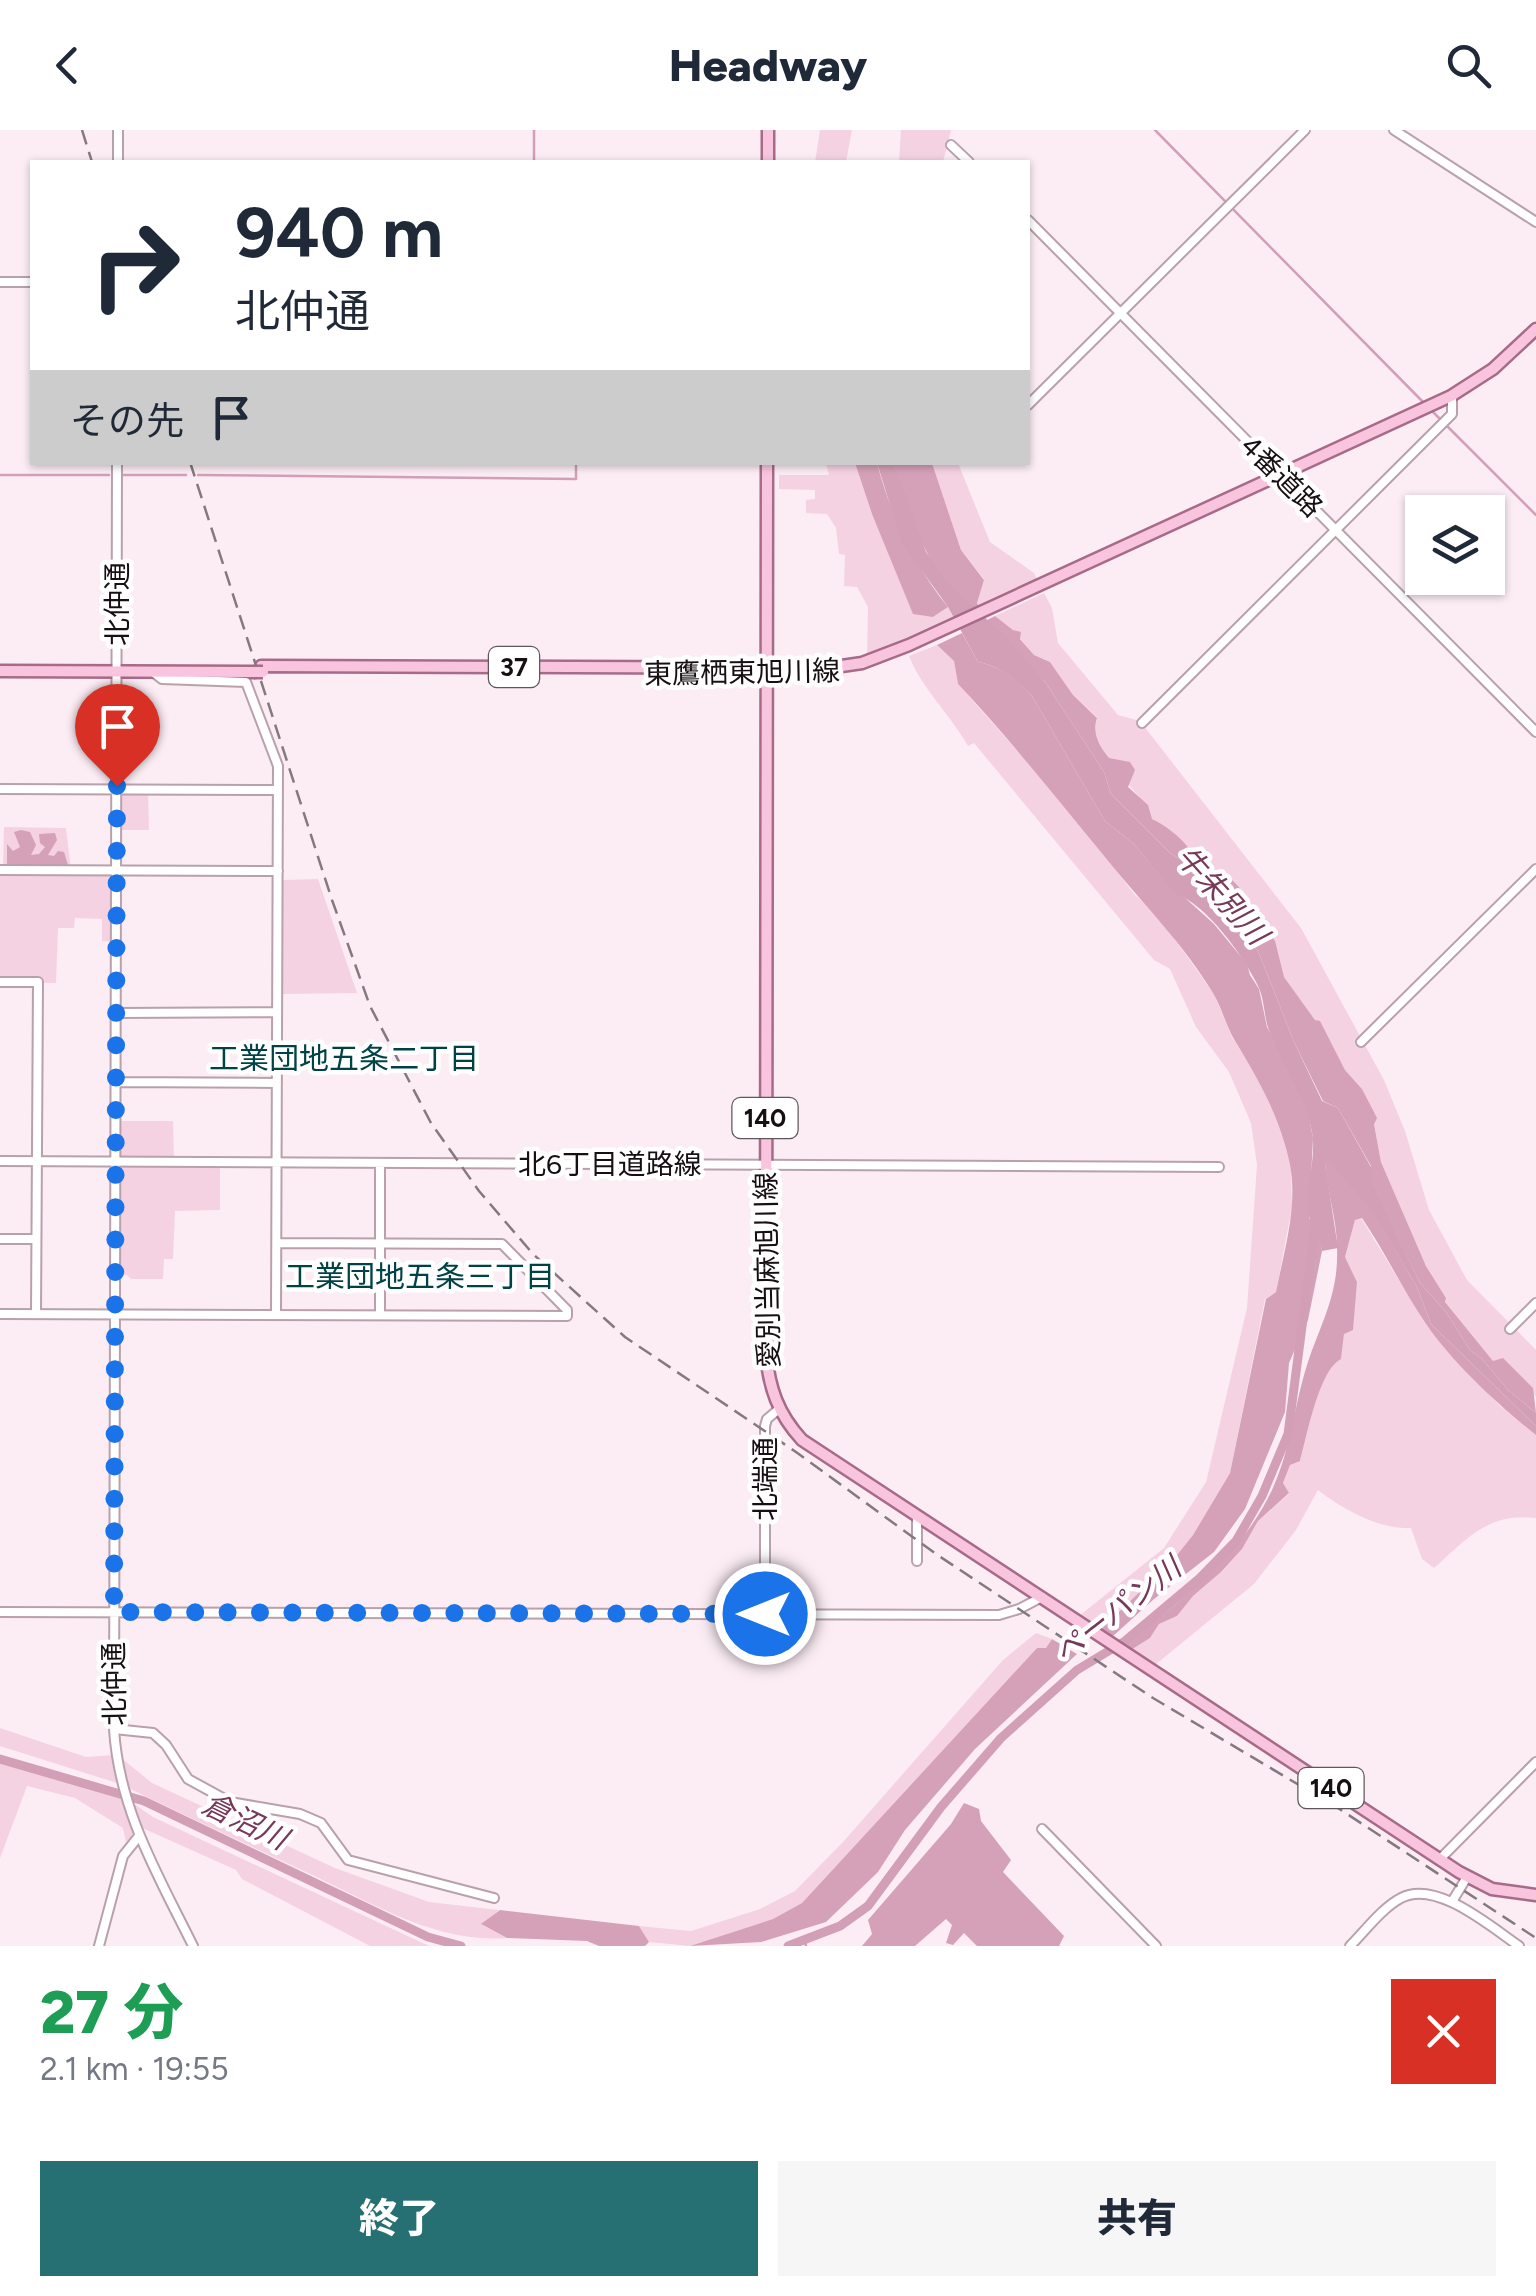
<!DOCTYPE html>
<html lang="ja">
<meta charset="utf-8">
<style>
body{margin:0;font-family:Figtree,"Noto Sans JP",sans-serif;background:#f6f6f7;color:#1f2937;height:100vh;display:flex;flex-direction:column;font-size:38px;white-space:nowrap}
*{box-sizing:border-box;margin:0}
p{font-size:32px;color:#747a83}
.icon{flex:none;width:55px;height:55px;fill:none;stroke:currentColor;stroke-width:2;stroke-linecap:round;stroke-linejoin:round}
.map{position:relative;height:1816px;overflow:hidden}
.panel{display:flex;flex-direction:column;background:#fff;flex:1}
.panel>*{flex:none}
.banner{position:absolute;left:30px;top:30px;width:1000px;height:305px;border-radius:0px;box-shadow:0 2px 8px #0004;background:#fff;color:#1f2937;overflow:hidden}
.tools{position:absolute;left:1405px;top:365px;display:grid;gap:20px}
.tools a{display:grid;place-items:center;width:100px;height:100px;border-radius:0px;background:#fff;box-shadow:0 2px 8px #0004;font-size:50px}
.pin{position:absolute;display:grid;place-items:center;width:85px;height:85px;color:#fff;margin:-102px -42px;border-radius:50% 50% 50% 0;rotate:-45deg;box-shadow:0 0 10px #0007}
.pin .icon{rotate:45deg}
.me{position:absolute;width:110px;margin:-55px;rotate:270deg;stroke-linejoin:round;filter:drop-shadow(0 0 8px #0008)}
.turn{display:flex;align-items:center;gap:35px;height:210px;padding:0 40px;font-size:45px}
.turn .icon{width:130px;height:130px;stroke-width:2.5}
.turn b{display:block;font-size:70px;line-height:85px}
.then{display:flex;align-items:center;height:95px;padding:0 40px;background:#0003;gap:20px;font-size:38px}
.round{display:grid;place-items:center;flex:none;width:105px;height:105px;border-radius:0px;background:#f6f6f7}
.overview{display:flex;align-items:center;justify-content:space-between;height:170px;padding:0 40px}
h1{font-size:60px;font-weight:800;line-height:75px;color:#1e9e55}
.cta{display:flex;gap:20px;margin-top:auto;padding:20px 40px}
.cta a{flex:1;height:115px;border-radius:0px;background:#267074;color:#fff;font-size:40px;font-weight:800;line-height:115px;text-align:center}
.cta a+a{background:#f6f6f7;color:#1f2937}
header{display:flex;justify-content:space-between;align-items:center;height:130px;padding:0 40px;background:#fff;font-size:45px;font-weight:800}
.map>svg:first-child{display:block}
.green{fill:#f5d2e2}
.forest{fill:#d4a1b9}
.water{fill:#d29fb7}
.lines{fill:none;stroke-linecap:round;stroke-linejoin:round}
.stream{stroke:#d29fb7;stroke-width:2.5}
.river{stroke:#d29fb7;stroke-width:9}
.minor-casing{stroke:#b8a1ab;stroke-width:12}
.major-casing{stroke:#a76b89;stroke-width:15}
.minor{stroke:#fff;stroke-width:8}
.major{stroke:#f9c4de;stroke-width:10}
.rail{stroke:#84797e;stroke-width:2.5;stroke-dasharray:15 8;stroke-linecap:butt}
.major-bridge-casing{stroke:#a76b89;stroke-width:15;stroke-linecap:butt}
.major-bridge{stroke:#f9c4de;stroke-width:10}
.route{stroke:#1a73e8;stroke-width:18;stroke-dasharray:0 32.4}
.labels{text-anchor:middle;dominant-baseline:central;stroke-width:9;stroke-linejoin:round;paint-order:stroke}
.shield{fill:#fff;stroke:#5d575a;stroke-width:2.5}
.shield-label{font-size:25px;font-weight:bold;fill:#170f13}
.street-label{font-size:28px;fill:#170f13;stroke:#fff}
.water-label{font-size:30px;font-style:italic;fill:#773859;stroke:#fff}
.neighbourhood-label{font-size:30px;fill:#004245;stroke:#fff}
</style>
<header><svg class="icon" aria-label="back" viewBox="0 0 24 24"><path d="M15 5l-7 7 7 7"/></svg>Headway<svg class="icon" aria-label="search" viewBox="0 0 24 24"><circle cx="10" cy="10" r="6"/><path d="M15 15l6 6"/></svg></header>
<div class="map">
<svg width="1536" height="1816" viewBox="0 0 1536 1816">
<rect width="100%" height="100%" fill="#fcedf4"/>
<!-- green -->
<path class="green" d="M820,0H852L846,32H815Z
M901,0H951L943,32H899Z
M826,333H855L872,384L933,487L948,477L954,489L867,526L868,477L857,457L844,456L845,425L839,424L836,398L827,384L806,383V370L815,369V360L779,359V345H829Z
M932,333H958L990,412L1034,443L1040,455L981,482L977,473L984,449L961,420Z
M1044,463L1052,478L1058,513L1118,585L1140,591L1301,798L1384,950L1405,1001L1429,1080L1467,1150L1536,1220V1267L1499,1231H1493L1445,1172L1446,1168L1426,1136L1381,1032L1374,993L1362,959L1345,940L1320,892L1315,890L1284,847L1239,757L1199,739C1189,718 1174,700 1152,689C1141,655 1086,629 1097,587L1073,565L1050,532L1034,525L1013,500L995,486Z
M937,515L954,531L958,554L1062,671L1135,765L1156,783L1214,864L1232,907L1261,952L1282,1001L1291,1039L1292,1077L1276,1162L1265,1169L1230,1343L1193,1405L1173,1430L1100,1500L1079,1486L1164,1418L1206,1352L1247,1178L1257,1035L1251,993L1229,942L1196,897L1170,839L1154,830L974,613L968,616C950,584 922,559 909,526Z
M117,659H148L149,700H117Z
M4,697L66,698L71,740H117L116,812L102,811V789L75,788L74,798H58L56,853L0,852V740L3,739Z
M318,749L357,863L281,864L283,750Z
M116,991H173L174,1032H220V1080L175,1081L173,1129H164L163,1149H131L127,1145H116Z
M1361,1088L1427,1196L1499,1275L1536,1305V1388C1487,1383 1468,1408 1434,1438L1422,1429L1411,1398C1380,1400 1342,1379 1318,1360L1296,1400L1254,1454L1155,1535L1131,1520L1150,1508L1159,1494L1177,1486L1193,1466L1221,1442L1242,1419L1258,1391L1289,1364L1283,1353L1290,1334L1300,1330C1307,1305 1319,1240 1341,1228L1344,1204L1357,1152L1345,1127L1355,1090Z
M1036,1503L1052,1509L1046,1518H1037L802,1773L773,1789L690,1816L649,1812L639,1796L691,1801L760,1779L795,1761L843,1712L1003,1530Z
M0,1598L86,1627L114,1625L117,1653L0,1616Z
M120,1627L152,1653L335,1738L429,1772L499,1780L482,1795L507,1808C435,1814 369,1771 306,1742C246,1714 186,1686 126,1657Z
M0,1633L120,1668L134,1705L126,1712L123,1698L75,1668L27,1656L0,1728Z
M130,1671L153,1687L429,1816H370L242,1749L236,1740L140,1697Z"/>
<!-- forest -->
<path class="forest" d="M855,333H877C890,383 915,437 948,477L933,487L913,484L872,384Z
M894,333H932L961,420L984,450L977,473L981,482C928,453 911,387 894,333Z
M995,486L1013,500L1021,502L1020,509L1034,525L1050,532L1073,565L1097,588C1092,603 1099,616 1109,628L1130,632L1135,640L1128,657L1148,675L1152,689C1165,695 1181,707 1190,720C1204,739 1197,745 1226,744L1239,757L1275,811L1284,847L1315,890L1320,891L1345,940L1362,959L1377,988L1374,994L1381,1032L1426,1136L1446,1168L1445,1172L1493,1231L1503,1228L1533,1258L1536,1283L1508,1260L1482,1229L1470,1220L1446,1182L1420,1153L1371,1054V1036L1338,978L1323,971L1294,912L1258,821L1181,730L1170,723L1111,664L1104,642L1045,552L987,490Z
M962,503L978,532C1000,536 1017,549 1032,566L1105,691L1134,714L1174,762L1183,766L1214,794L1247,834L1250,845L1259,859L1267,897L1306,973L1313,1008L1309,1088L1319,1105L1322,1121L1308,1190L1289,1233L1285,1282L1245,1379L1214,1422L1154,1469L1112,1507L1100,1500L1173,1430L1193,1405L1230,1343L1266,1169L1276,1162C1284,1121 1298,1077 1290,1035C1281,989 1259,950 1235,911C1226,896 1222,878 1213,863C1183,813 1141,772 1105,727C1057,669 1010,609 958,554L954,531L937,515Z
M21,700L30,702L36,715L31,725L39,724L45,717L40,713L39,704L55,703L57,710L48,725L54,726L58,721L64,722L68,735L7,737V714L13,721L20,717L14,702Z
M1330,1031L1373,1082L1417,1157L1431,1194L1536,1296V1305C1499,1276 1453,1233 1426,1194C1403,1160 1385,1122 1362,1088L1355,1090L1345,1127L1357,1152L1353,1200L1344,1204L1341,1229C1319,1240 1307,1306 1300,1331L1290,1335L1283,1353L1289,1363L1258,1391L1242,1419L1221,1442L1193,1466L1177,1486L1159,1494L1150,1508L1131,1520L1127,1514C1183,1468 1240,1427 1272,1360C1291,1319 1294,1276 1307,1235C1321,1192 1339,1165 1337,1117C1337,1089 1327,1062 1325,1034Z
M1052,1509L1077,1524L975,1619L905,1700L878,1742L826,1792L761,1812L690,1816L773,1789L802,1773L1037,1518H1046Z
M964,1673L979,1679L981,1691L1011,1730L1003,1742L1064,1806L1059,1816H977L964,1803L953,1815L946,1813L952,1795L946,1789L915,1816H862L872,1804L868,1790L951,1694Z
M500,1780L639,1796L649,1812L645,1816H599L587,1811L507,1808L481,1794Z"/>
<!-- water -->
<path class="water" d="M877,333H894L926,422L950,455L1008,509L1045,552L1104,642L1111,664L1170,723L1181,730L1258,821L1294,912L1322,971L1338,978L1371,1037L1372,1054L1420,1153L1446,1182L1470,1220L1482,1229L1508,1260L1536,1283V1296L1431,1194L1417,1157L1373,1083L1330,1032L1325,1034L1338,1118L1322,1121C1320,1108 1311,1098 1309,1086C1304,1059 1317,1029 1312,1002C1305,965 1284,937 1270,903C1264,889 1265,872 1259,858C1245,828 1207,774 1174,763L1134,714L1105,691L1032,566C1016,549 1000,536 978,532L948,477L902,413Z"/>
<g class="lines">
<!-- stream -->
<path class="stream" d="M1155,0L1425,274
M534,32V0
M1431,280L1536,385
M0,345H109
M123,345H186
M198,345L576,349V332
M805,1811L806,1816"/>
<!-- river -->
<path class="river" d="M0,1629L144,1671L428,1807L461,1816
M788,1816L840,1796L868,1776L941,1677L1001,1608L1077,1540L1125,1511L1200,1448L1236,1411L1262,1366L1288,1304L1316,1089"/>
<defs>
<path id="minor" d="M1394,0L1536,92
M951,15L969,32
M118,32V0
M1028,90L1536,602
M0,152H32
M1028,275L1305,0
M117,332L114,1599C119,1680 158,1745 193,1816
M153,542L162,549L246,552L278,636L276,1185
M1142,593L1452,284V266
M0,659L277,660
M0,740L278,741
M0,852H38L36,1184
M116,883L277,882
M1361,912L1536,739
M116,952L277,953
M0,1031L1219,1037
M380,1033V1185
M0,1109H36
M0,1184L567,1186V1180L502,1114L277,1113
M1510,1199L1536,1173
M917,1387V1431
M0,1482L999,1485L1019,1479L1042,1467
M765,1484V1296L767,1289L779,1279
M114,1599L153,1603L166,1615L188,1649L230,1672L300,1684L321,1693L348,1730L494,1768
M1042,1699L1156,1816
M1440,1729L1536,1632
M1453,1770L1467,1747
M99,1816L123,1726L139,1706
M1350,1816C1365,1801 1382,1778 1401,1768C1436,1749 1491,1797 1519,1816"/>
<path id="major" d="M768,32V0
M767,332L766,1223C769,1258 778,1284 802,1310L1459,1742L1492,1759L1536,1765
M261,536L828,538L862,533L909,515L1451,266L1493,239L1536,199
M0,541L254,542"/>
</defs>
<!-- minor casing -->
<use href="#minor" class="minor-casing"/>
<!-- major casing -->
<use href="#major" class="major-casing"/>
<!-- minor -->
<use href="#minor" class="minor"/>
<!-- major -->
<use href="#major" class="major"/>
<!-- rail -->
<path class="rail" d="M82,0L92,32
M190,332L332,770L370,876L431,993L479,1061L533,1124L625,1207L796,1322L936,1424L1153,1568L1341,1680L1536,1808"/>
<defs>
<path id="major-bridge" d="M254,542H263"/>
</defs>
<!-- major-bridge casing -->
<use href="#major-bridge" class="major-bridge-casing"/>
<!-- major-bridge -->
<use href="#major-bridge" class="major-bridge"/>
</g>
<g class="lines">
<!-- route -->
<path class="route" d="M117,656L114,1482L765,1484"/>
</g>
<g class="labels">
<!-- shield labels -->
<g class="shield">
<rect x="489" y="517" width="50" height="40" rx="8"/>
<rect x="732.5" y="968" width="65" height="40" rx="8"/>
<rect x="1298.5" y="1638" width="65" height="40" rx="8"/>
</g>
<g class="shield-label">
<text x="514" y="537">37</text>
<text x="765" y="988">140</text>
<text x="1331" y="1658">140</text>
</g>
<!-- street labels -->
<g class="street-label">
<text transform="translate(1282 346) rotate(45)">4番道路</text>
<text transform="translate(117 474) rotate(-90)">北仲通</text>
<text transform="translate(742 542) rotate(-1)">東鷹栖東旭川線</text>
<text x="610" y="1034">北6丁目道路線</text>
<text transform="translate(767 1140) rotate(-91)">愛別当麻旭川線</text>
<text transform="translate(765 1349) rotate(-90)">北端通</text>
<text transform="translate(114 1554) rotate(-91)">北仲通</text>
</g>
<!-- water labels -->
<g class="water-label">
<text transform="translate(1222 765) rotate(48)">牛朱別川</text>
<text transform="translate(1117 1480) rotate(-38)">ペーパン川</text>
<text transform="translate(245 1691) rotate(26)">倉沼川</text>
</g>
<!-- neighbourhood labels -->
<g class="neighbourhood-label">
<text x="344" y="928">工業団地五条二丁目</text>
<text x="420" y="1146">工業団地五条三丁目</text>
</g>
</g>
</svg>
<div class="tools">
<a><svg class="icon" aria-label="layers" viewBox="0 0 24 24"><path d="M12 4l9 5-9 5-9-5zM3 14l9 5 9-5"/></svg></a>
</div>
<div class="pin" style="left:117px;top:656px;background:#d93025"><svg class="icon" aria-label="arrive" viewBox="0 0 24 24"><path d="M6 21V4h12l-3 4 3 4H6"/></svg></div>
<svg class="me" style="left:765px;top:1484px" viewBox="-20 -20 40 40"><circle r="17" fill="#1a73e8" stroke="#fff" stroke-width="3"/><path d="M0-11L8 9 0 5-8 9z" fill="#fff"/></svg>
<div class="banner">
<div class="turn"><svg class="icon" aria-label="right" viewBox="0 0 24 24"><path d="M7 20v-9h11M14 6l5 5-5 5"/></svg><div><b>940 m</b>北仲通</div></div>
<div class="then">その先<svg class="icon" aria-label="arrive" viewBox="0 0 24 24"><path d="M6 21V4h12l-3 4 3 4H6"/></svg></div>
</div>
</div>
<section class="panel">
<div class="overview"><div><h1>27 分</h1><p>2.1 km · 19:55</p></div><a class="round" style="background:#d93025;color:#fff"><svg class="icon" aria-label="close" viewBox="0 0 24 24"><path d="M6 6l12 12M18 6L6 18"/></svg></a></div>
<div class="cta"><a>終了</a><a>共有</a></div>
</section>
